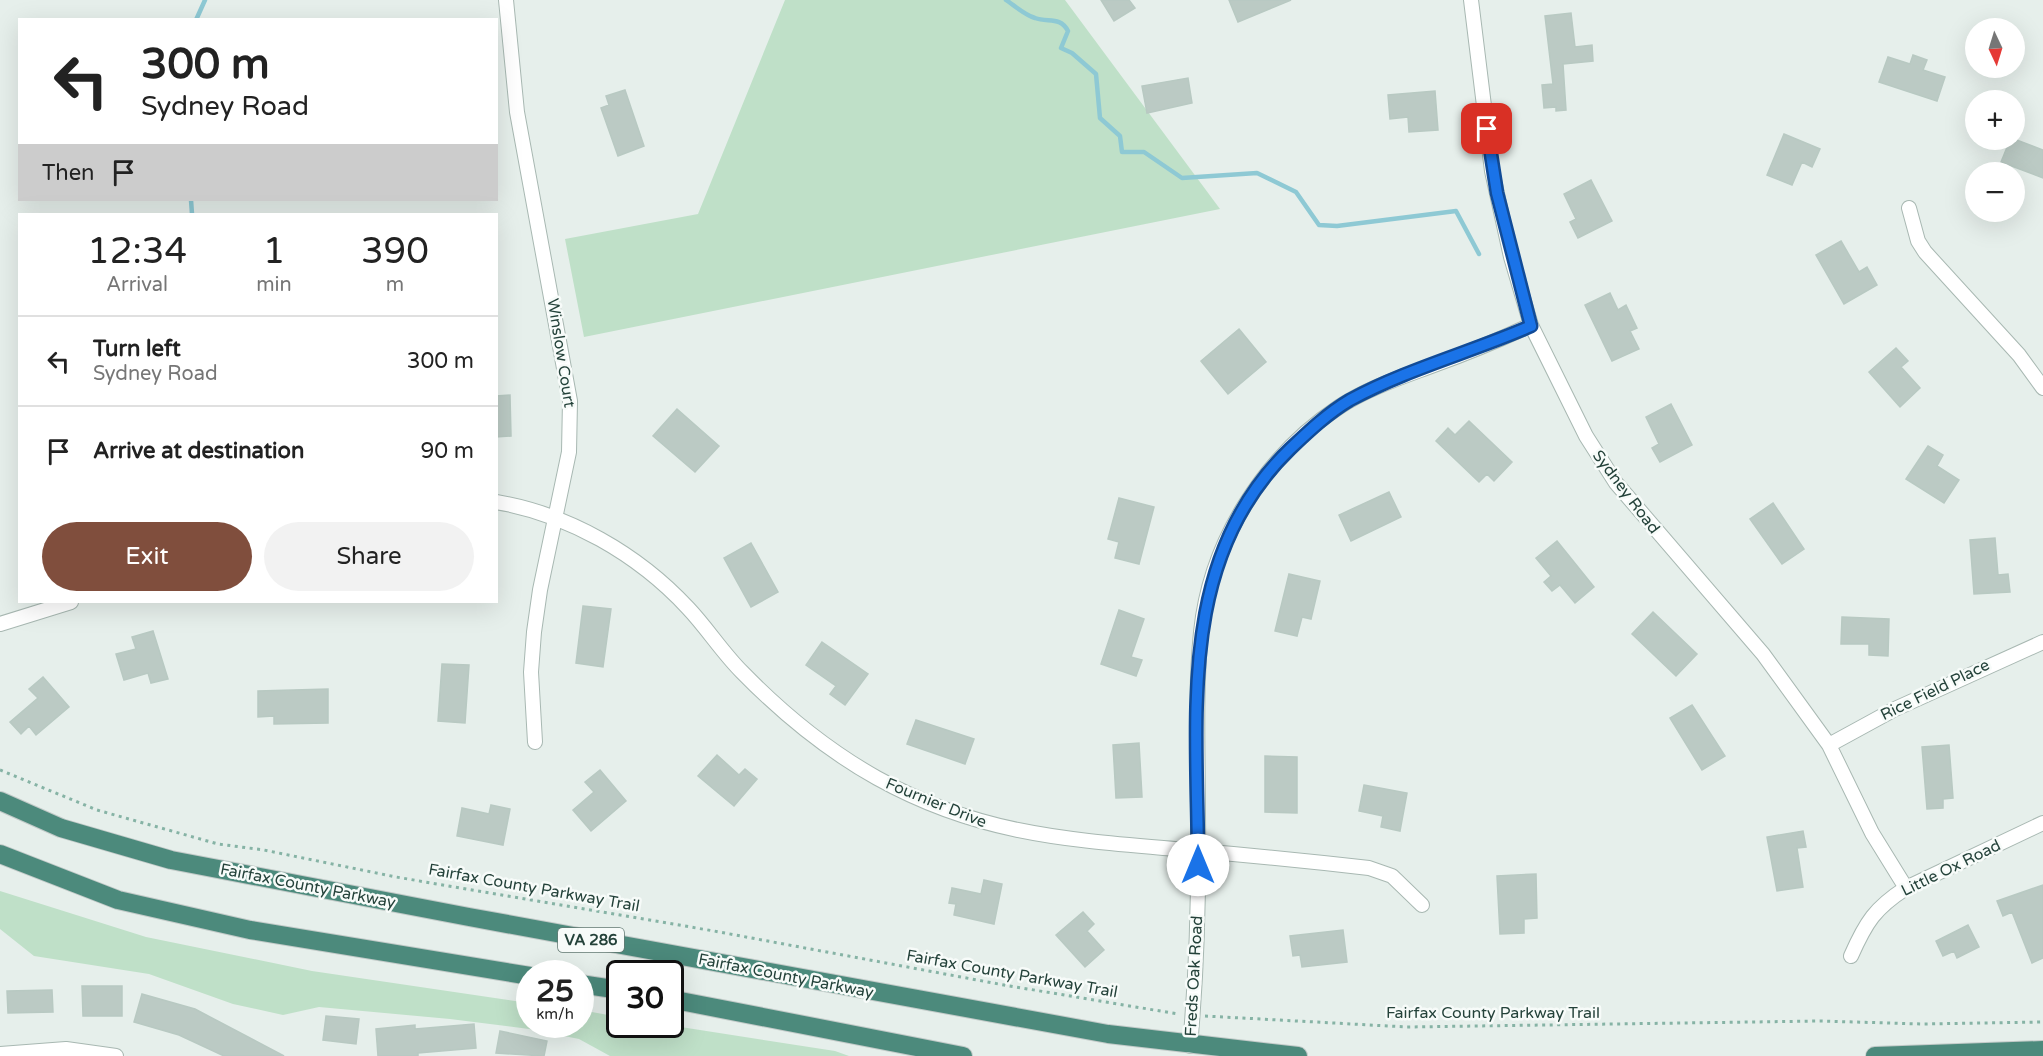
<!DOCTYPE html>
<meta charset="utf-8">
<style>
body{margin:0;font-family:"Varela Round",sans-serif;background:#f2f2f2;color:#222;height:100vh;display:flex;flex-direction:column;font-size:22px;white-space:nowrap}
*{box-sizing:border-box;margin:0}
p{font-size:20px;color:#767676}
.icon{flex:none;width:33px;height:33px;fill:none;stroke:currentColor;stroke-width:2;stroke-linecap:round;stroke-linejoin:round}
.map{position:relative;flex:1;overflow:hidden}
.drawer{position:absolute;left:18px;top:213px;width:480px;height:390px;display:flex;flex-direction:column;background:#fff;border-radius:0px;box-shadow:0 6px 24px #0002}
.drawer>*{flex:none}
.top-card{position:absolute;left:18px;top:18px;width:480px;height:183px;border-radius:0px;box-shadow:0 6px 24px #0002;background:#fff;color:#222;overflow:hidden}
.needle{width:39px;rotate:176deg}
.fabs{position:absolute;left:1965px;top:18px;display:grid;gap:12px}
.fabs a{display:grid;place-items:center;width:60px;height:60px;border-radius:50%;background:#fff;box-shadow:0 6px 24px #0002;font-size:30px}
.speed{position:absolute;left:516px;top:960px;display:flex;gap:12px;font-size:30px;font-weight:700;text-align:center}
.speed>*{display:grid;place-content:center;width:78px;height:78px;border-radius:50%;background:#fff;box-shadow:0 6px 24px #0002;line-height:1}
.speed small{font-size:15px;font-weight:400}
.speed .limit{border:3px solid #111;border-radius:9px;background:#fff;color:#111}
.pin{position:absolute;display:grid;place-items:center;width:51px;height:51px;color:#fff;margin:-26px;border-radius:12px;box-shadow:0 3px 9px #0006}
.me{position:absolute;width:66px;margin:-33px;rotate:0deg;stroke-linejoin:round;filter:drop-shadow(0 0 4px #0008)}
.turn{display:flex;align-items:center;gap:21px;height:126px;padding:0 24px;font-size:27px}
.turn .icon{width:78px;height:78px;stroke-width:2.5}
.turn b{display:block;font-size:42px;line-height:51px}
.then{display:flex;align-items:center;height:57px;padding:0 24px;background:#0003;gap:12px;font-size:22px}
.eta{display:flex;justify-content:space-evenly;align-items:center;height:102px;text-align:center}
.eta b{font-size:36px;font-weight:600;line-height:42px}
.cta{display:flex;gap:12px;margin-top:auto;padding:12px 24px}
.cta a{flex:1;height:69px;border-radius:36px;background:#804e3d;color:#fff;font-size:24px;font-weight:600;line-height:69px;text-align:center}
.cta a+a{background:#f2f2f2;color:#222}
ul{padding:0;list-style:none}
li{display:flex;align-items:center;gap:18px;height:90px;padding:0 24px;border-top:2px solid #e0e0e0}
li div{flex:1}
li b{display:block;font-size:22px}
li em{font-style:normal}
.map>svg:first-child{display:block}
.green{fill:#bfe0c8}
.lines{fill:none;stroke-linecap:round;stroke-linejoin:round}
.stream{stroke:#8ec9d4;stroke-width:4.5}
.building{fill:#bbcac4;stroke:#b8c9c2;stroke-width:1.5}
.minor-casing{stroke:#a8b8b2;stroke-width:16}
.trunk-casing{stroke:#c2cac8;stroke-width:20}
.path{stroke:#86b3a5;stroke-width:3;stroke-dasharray:3 4.5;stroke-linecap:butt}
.minor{stroke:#fff;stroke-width:14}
.trunk{stroke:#4c8a7c;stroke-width:18}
.route-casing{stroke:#114b97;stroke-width:15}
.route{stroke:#1a73e8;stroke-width:10}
.labels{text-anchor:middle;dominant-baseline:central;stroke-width:5;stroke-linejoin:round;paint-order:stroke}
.shield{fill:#f7fbf9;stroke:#637a73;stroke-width:1.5}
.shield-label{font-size:15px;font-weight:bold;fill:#24423a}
.street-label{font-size:16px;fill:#24423a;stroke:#f7fbf9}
</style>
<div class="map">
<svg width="2043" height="1056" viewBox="0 0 2043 1056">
<rect width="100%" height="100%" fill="#e6efeb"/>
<!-- green -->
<path class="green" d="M785,0H1065L1220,209L584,337L565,239L698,214Z
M0,891L146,937L312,971L529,1003L530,1024H580L581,1010L619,1017L620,1024L668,1025L835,1051L849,1056H610L579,1039L529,1029L450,1019L319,1007L283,1015L233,1004L149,974L34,956L0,929Z"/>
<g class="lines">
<!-- stream -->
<path class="stream" d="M1006,0C1015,6 1025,15 1035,18C1048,23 1060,16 1068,31L1061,48L1072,53L1096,74L1100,118L1120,136L1122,152H1144L1182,178L1257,173L1296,192L1319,225L1337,226L1456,211L1479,254
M196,20L205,0
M191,200L192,214"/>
</g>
<!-- building -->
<path class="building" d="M1101,0H1129L1135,8L1114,21Z
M1229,0H1291L1238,22Z
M1571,13L1575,47L1592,45L1593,61L1563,64L1566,110L1556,111V107L1544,108L1542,85L1553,84L1545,16Z
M1913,55L1927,60L1923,70L1945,77L1937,101L1879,82L1888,57L1910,64Z
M1188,78L1192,103L1147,113L1142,86Z
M625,90L644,146L618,156L601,108L609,105L606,96Z
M1435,91L1438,130L1409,132L1408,117L1390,119L1388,95Z
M1784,134L1820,149L1812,167L1802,162L1792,185L1767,175Z
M2014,139L2043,150V178L2001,162L2010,140Z
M1591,180L1612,221L1578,238L1570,222L1576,219L1564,194Z
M1841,241L1859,272L1867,267L1877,285L1844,304L1816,255Z
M1610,293L1618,310L1626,305L1637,328L1630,331L1639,349L1612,361L1585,305Z
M1239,329L1266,362L1228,394L1201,361Z
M1896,348L1908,361L1901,367L1920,388L1900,407L1869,372Z
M510,395L511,436L496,437V396Z
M1671,404L1692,445L1660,462L1652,448L1659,444L1646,417Z
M677,409L719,446L695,472L653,436Z
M1469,421L1512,462L1494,481L1487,474L1479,482L1436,441L1448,428L1455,435Z
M1928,446L1943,455L1937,466L1959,480L1944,503L1906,479Z
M1389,492L1401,517L1351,541L1339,515Z
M1119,498L1154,507L1139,564L1115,558L1119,542L1108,539Z
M1773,503L1804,549L1782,564L1750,519Z
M1995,538L1998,575L2008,574L2010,592L1974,594L1970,540Z
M1557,541L1594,587L1575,603L1560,585L1552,591L1544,582L1551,576L1536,558Z
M751,543L778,592L751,607L724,558Z
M1289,574L1320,581L1311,619L1302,617L1297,636L1275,631Z
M583,606L611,609L603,667L576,663Z
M1119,610L1144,619L1131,657L1142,660L1136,676L1101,664Z
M1653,612L1697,654L1676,676L1632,634Z
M1842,617L1889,619L1888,656L1869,655V644H1841Z
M153,631L168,679L151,683L148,673L124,680L116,654L136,649L132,637Z
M822,642L868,674L845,705L830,694L836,686L806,665Z
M442,664L469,665L465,723L438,721Z
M43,677L69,707L36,735L29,726L21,734L10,722L38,698L29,689Z
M328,689V723L274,724V716L258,717V691Z
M1692,705L1725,756L1702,770L1670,718Z
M916,720L974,739L965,764L907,744Z
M1139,743L1142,797L1116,798L1113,745Z
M1949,745L1953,798L1943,799V808L1927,809L1922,747Z
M717,755L739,775L745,769L757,779L734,806L698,776Z
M1265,756L1297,757V813L1265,812Z
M600,770L626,801L591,831L573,810L594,792L585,782Z
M1364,785L1407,793L1400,831L1381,827L1383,816L1359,811Z
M491,805L510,809L503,845L457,836L462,808L489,814Z
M1803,831L1806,847L1797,848L1803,887L1777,891L1767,837Z
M1536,874L1537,918L1524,919V933L1500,934L1497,876Z
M984,880L1002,884L994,924L954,915L956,904L949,903L952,888L981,894Z
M2043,885V958L2032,963L2012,912L2003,916L1997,901Z
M1083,912L1094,924L1087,931L1104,950L1085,967L1056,935Z
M1968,925L1979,947L1957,958L1954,951L1943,956L1936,941Z
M1343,930L1347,962L1302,967L1300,955L1293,956L1290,936Z
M82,986H122V1016H83Z
M52,990L53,1012L8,1013L7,991Z
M142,994L195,1009L284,1056H224L179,1035L134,1022Z
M326,1016L359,1019L356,1044L323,1040Z
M474,1024L476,1048L418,1053V1056H378L376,1029L415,1025V1029Z
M500,1031L547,1041L544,1056L496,1053Z"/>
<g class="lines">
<defs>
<path id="minor" d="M506,0L517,112L570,401L569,452L540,590L534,632L531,672L535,742
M1471,0L1492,171L1511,257L1531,325L1586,436L1616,483L1763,654L1829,745L1872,833L1906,888
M1909,208L1918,241L1925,252L2019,355L2043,388
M496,502C568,514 638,554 688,608C707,628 722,652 742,672C782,713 827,750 877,778C981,836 1072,840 1187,850C1247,855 1308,861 1369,868L1392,876L1422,905
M0,624L71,602
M1829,745L1895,709L2043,642
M1851,956C1866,922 1875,908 1906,888L2043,823
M1190,1046C1197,969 1199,891 1198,814C1198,754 1195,692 1201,632C1210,542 1264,457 1339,407C1368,388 1402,377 1434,365C1467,353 1499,340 1531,325
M0,1054L66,1049L116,1056"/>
<path id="trunk" d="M0,801L61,828L171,860L469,917L1108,1034L1298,1056
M0,854L118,900L250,930L530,976
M580,984L620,990
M670,999L963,1056
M1875,1056L2043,1050"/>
</defs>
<!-- minor casing -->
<use href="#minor" class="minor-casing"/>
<!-- trunk casing -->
<use href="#trunk" class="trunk-casing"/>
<!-- path -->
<path class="path" d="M0,770L97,810L218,844L264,850L396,877L714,931L1004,985L1178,1014
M1205,1016L1407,1027L1820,1021L1922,1024L2043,1022"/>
<!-- minor -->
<use href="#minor" class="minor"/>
<!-- trunk -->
<use href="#trunk" class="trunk"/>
</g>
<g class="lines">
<defs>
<path id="route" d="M1198,865C1198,719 1175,560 1290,449C1309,431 1328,413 1350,400C1407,369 1472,352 1531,326L1497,193L1487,129"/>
</defs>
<!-- route casing -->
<use href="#route" class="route-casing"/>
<!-- route -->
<use href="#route" class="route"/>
</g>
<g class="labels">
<!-- shield labels -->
<rect class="shield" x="558" y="928" width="66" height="24" rx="4.5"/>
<g class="shield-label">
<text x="591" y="940">VA 286</text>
</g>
<!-- street labels -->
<g class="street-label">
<text transform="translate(561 353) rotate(81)">Winslow Court</text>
<text transform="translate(1626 492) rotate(53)">Sydney Road</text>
<text transform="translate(1935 690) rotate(-26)">Rice Field Place</text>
<text transform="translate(936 803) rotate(22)">Fournier Drive</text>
<text transform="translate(1951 868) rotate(-26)">Little Ox Road</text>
<text transform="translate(308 886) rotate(11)">Fairfax County Parkway</text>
<text transform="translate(534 888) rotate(10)">Fairfax County Parkway Trail</text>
<text transform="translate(1012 974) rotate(10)">Fairfax County Parkway Trail</text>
<text transform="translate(786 976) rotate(11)">Fairfax County Parkway</text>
<text transform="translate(1194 976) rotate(-87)">Freds Oak Road</text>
<text x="1493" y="1013">Fairfax County Parkway Trail</text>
</g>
</g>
</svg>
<div class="fabs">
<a><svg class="needle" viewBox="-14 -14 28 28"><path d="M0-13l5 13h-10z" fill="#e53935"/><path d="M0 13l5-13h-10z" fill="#767676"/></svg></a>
<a>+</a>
<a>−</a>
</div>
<div class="speed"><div>25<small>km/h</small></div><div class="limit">30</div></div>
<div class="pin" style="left:1487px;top:129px;background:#d93025"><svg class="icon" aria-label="arrive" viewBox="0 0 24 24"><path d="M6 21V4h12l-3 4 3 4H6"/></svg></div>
<svg class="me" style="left:1198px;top:865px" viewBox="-20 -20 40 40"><circle r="19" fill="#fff"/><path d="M0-13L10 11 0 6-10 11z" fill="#1a73e8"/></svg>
<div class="top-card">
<div class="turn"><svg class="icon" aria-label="left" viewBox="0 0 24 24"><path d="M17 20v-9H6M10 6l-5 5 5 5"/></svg><div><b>300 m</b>Sydney Road</div></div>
<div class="then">Then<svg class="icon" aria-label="arrive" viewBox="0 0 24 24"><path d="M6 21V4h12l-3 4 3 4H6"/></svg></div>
</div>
<section class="drawer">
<div class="eta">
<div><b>12:34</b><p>Arrival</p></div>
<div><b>1</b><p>min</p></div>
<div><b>390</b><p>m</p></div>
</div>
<ul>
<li><svg class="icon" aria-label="left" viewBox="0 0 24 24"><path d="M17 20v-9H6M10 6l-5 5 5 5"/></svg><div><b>Turn left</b><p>Sydney Road</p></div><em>300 m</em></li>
<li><svg class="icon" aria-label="arrive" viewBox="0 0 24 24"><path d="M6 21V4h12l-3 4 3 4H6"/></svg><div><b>Arrive at destination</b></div><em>90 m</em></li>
</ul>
<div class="cta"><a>Exit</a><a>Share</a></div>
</section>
</div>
